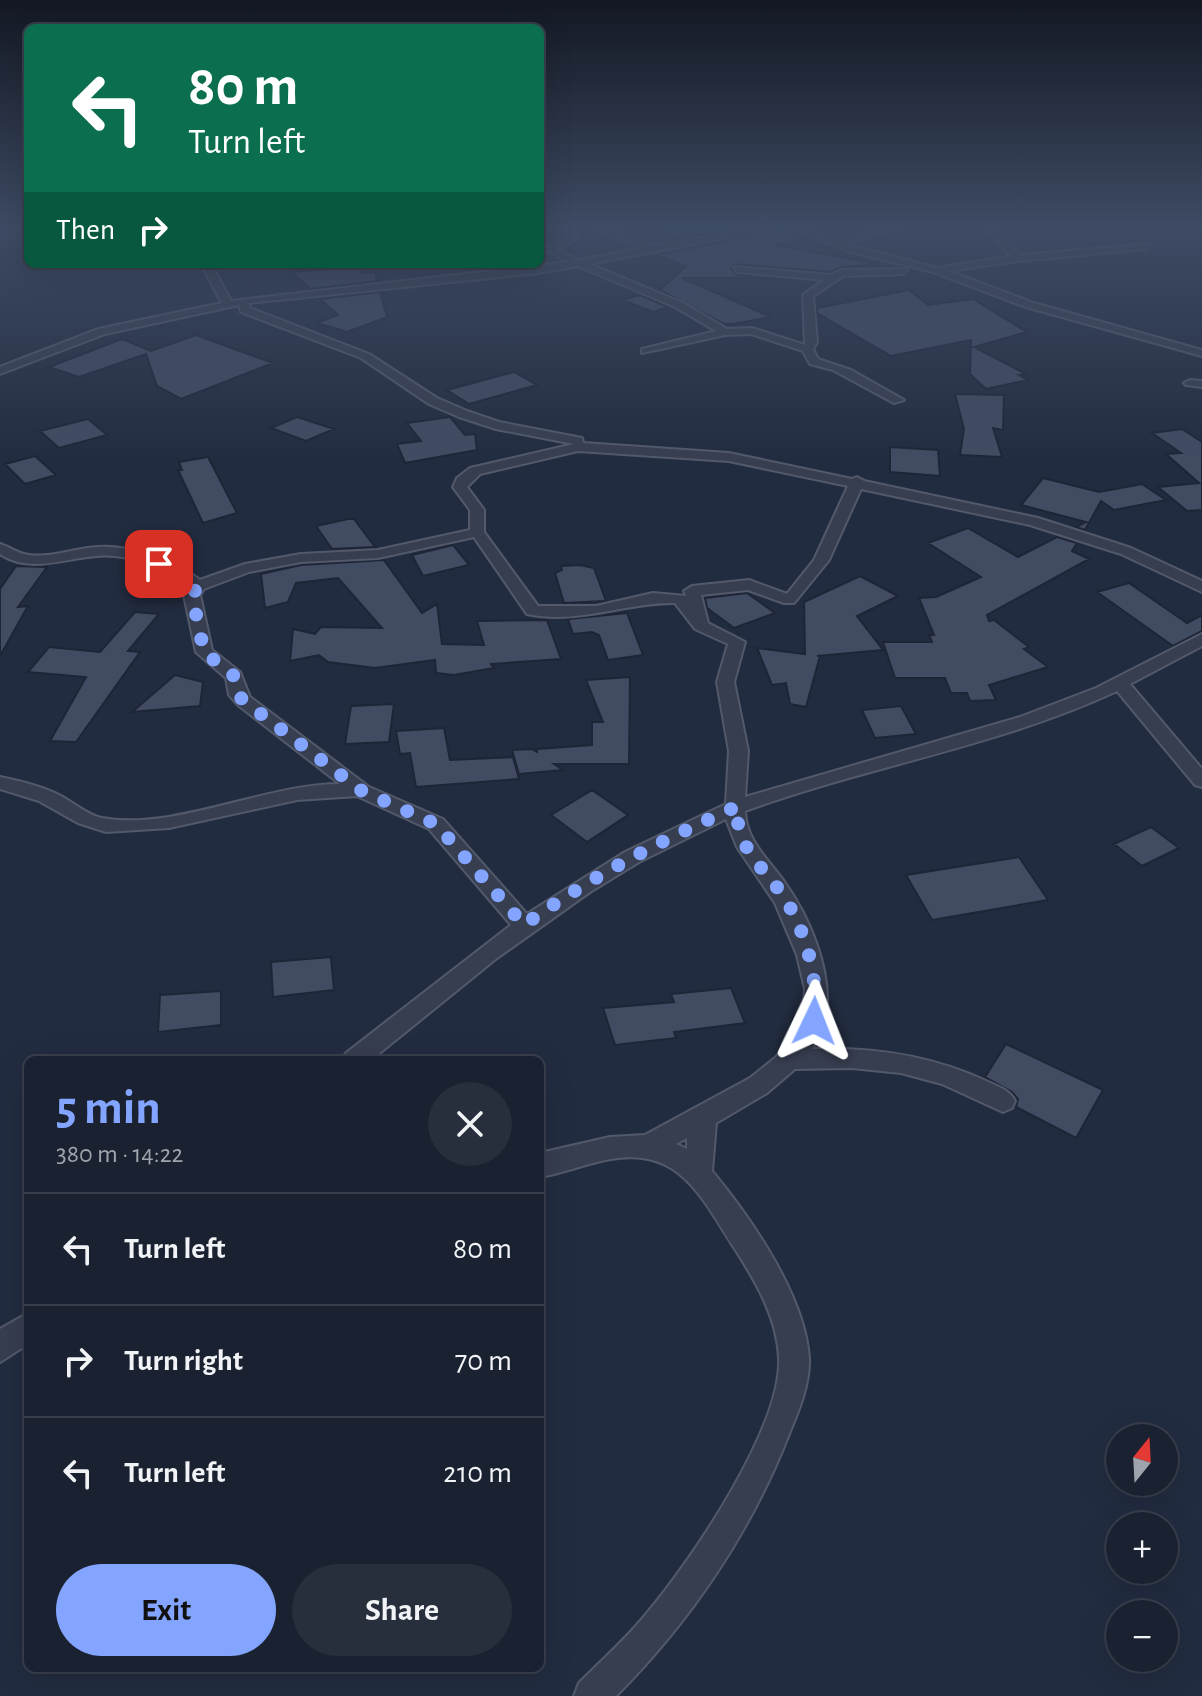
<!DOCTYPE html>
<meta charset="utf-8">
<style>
body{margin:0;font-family:"Alegreya Sans",sans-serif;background:#272e3c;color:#f1f3f6;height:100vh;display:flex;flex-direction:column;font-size:30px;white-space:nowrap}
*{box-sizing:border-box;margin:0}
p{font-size:26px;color:#9fa3ab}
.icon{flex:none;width:44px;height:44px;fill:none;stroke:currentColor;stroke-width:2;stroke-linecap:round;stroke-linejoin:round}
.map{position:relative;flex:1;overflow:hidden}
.details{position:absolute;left:24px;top:1056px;width:520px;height:616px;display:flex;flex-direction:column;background:#1a2130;border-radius:12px;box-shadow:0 8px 32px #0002,0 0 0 2px #383e4c}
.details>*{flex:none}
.guide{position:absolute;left:24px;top:24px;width:520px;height:244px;border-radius:12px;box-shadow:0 8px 32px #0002,0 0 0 2px #383e4c;background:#0b6e4f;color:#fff;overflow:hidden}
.needle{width:52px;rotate:18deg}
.buttons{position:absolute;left:1106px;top:1424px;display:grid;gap:16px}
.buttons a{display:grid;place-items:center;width:72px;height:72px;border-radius:50%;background:#1a2130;box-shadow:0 8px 32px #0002,0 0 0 2px #383e4c;font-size:40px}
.pin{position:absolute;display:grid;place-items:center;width:68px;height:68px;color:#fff;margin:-34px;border-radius:16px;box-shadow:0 4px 12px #0006}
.me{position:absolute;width:88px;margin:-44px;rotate:2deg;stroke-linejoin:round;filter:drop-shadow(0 0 6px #0008)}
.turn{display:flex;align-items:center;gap:28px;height:168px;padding:0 32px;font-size:36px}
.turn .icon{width:104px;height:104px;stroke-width:2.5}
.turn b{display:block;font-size:56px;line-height:68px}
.then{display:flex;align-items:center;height:76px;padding:0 32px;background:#0003;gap:16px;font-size:30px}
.round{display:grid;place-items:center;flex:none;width:84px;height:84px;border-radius:42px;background:#272e3c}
.head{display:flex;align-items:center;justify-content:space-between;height:136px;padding:0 32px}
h1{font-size:48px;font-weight:600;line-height:60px;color:#83a5ff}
.button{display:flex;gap:16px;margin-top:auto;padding:16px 32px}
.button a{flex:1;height:92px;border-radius:48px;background:#83a5ff;color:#111;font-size:32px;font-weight:600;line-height:92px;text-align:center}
.button a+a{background:#272e3c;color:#f1f3f6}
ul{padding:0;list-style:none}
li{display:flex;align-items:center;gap:24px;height:112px;padding:0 32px;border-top:2px solid #383e4c}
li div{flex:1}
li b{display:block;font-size:30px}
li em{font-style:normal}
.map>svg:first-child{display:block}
.building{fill:#414b62;stroke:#1e2537;stroke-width:2}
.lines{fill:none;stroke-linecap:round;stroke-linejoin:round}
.minor-casing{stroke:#52596b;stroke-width:4}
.minor{fill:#373e50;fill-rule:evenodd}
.route{stroke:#83a5ff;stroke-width:14;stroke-dasharray:0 25.2}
</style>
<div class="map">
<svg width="1202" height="1696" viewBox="0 0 1202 1696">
<rect width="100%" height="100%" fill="#222c40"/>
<!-- building -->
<path class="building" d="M652,226H756L681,238Z
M787,229L809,238L774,245L877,264L841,267L830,272L734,264L731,269L737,275L775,278H682L771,317L733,324H724L660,290L686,266L657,255Z
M330,264H358L362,273L375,272L377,281L310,289L292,272L332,269Z
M909,290L928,305L973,299L1027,332L974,347L1026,374L1019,375L1028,380L986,389L970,374L971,340L891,356L817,313V308Z
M380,292L387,317L347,332L317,323L338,315L320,299Z
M640,295L668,307L653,312L623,300Z
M196,335L273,363L181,399L157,386L146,354L79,377L49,367L122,339L151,351Z
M514,372L537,385L469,404L447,390Z
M955,394L1004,395L1003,430L993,428L1002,457L960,455L964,429Z
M297,417L334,429L306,441L271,428Z
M450,417L465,435L475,434L477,450L405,463L397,444L421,441L407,423Z
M88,419L107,435L59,448L40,431Z
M1182,429L1202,442V510L1187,511L1158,487L1199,483L1166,454L1181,453L1152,433Z
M890,447L938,450L940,476L890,472Z
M35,456L56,475L25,484L5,464Z
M208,457L237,513L203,523L178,470H182L179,462Z
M1043,478L1099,492L1142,484L1166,500L1114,510L1101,501L1085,530L1076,527L1086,522L1021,505Z
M348,519H354L375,547L332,549L316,526Z
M968,528L1018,557L1057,537L1077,543L1072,551L1089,559L987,615L989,621L994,620L1029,647L1024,649L1048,667L989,685L996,700L970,701L967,693H951L945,678H895L883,642H932L929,635H934L919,598L936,597L981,577L928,543Z
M453,545L469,565L423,576L412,555Z
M384,560L422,613L437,604L442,644L484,645L477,621L547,620L561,659L491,664L494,668L454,675L436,673L435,660L375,668L328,662L319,655L290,661L293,629L315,634L321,627L382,628L338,578L296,583L288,602L265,608L261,574L301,565Z
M580,565L594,568L606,601L564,603L555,573L562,570L561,566Z
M16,566L47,567L18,607L28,606L0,656V589Z
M860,576L898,596L857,616L883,650L817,656H820L806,707L790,704L786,683L772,685L757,648L805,654L804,602Z
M1129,583L1187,623L1202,615V631L1173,646L1097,592Z
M747,593L775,613L734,628L707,608L705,598Z
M135,612L159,614L128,651L140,652L76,742L50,741L86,677L28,672L49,647L100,652Z
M627,613L643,655L608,660L599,635L592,632L573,634L568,619Z
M175,675L203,682L200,706L132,712Z
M630,677L629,764H554L563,770L519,774L512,750L532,749L537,752V749L592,745V722H603L586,680Z
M394,704L389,742L345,744L351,706Z
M901,706L916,734L875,738L862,710Z
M444,728L450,760L513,757L519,779L416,787L410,753L400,754L396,731Z
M592,790L628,815L587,842L551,815Z
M1151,827L1179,848L1142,866L1114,844Z
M1019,857L1048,900L932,920L906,875Z
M331,957L334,990L273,997L271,962Z
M731,988L745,1023L674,1032L676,1038L615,1045L603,1008L674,1002L671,994Z
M221,991V1025L158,1032L160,995Z
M1006,1044L1103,1090L1076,1138L1016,1107L1018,1099L1012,1092L985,1077Z"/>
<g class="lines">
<defs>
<path id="minor" d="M564,226H572L577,238L557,250L580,260L643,248L589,226H600L654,246L771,226H787L590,264L683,303L727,329L752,328L805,345L803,295L824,280L737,272L734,267L831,275L841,270L907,269L904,274L843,276L813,296L817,342L813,349L818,359L851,370L904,400L894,403L833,370L810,364L803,351L751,334L725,335L642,353V349L716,331L675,307L578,266L538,273L249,303L250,308L369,354L437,398L467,411L499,422L582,438L583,443L729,453L852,479L857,477L864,481L1038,518L1131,548L1202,581V592L1121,554L1030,525L861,489L829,560L794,603H784L748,590L701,595L708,623L745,642L734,682L748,751L745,797L1020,717L1096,688L1202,634V646L1130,684L1202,769V787L1195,785L1117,691C999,746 868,766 745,811C746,840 767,858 783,880C809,916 832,969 826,1014C825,1026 817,1038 812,1049C873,1047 930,1055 986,1081C997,1086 1010,1090 1015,1101L1012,1108L1003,1112L942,1084L901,1073L852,1068L795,1069L767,1093L716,1123L712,1171C751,1218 805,1296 809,1358C810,1384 799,1410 789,1434C751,1532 690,1622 616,1696H574L579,1683C602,1660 626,1639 647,1613C691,1561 783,1426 779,1357C777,1317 755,1280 733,1246C701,1196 679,1147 611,1159C587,1163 564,1173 540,1177V1153L610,1137L645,1135L750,1078L775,1058L794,1037L803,1018L805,989L797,955L775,903L737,847L726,819L639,862L590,892L497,958L371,1060H342L346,1053L511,925L429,829L357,796L297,800L169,828L106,832L78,823L39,801L0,789V777C20,781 41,786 59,795C73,802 87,815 102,818C176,831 264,784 340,784L238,705L229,695L226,678L196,652L184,595L190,587C166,568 128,553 97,556C65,558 30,574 0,554V544C10,547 18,554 29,555C53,558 75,548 98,547C131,545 174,560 200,580L245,564L301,554L378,550L470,530V510L453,487L457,478L470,468L574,444L496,429L459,417L429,404L361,358L241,312L239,305L105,334L0,374V367L98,329L222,303L201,264H211L231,301L569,262L545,250L568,237ZM578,451L729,461L848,486L814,560L787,594L749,580L692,586L684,591L686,596L653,593L596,606H538L484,532V510L467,487L480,474ZM474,537L527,614C578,625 626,602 675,603L695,629L728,644L717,682L729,751L726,804L625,852L527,914L443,819L369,787L250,697L240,672L212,650L200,595L204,589L249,572L301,562L378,558ZM687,1138V1149L676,1144Z
M788,226C806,225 821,240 838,240C859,240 880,226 902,226L845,244L938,268L1011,256L989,233L990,226H998L997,231L1020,255L1150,244L1147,249L1018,261L949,271L1034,303L1202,350V356L1026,307L933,272L850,252Z
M1190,380L1202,381V387L1186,385L1184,383Z
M28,1313V1344L0,1362V1329Z"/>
</defs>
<!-- minor casing -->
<use href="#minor" class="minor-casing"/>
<!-- minor -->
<use href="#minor" class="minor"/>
</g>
<!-- sky -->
<linearGradient id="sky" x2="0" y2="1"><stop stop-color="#131823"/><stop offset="0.49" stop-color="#3e4b64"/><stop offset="1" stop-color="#3e4b64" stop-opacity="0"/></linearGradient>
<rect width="1202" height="463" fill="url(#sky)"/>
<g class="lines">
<!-- route -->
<path class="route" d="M159,564L198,586L192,595L204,652L234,676L238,695L244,701L362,791L436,824L524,925C592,876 662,840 738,806C733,846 764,867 784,897C807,934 819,979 814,1021"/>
</g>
</svg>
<div class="buttons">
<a><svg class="needle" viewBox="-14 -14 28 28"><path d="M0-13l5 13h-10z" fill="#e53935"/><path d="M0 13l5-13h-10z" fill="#9fa3ab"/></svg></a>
<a>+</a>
<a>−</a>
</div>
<div class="pin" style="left:159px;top:564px;background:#d93025"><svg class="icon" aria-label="arrive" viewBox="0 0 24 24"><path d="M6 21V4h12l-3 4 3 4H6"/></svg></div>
<svg class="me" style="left:814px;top:1021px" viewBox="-20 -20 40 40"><path d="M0-17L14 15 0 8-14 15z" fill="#83a5ff" stroke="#fff" stroke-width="4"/></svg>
<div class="guide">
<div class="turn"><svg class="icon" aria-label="left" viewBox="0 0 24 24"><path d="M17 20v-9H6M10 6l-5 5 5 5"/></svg><div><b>80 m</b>Turn left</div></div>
<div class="then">Then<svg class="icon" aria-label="right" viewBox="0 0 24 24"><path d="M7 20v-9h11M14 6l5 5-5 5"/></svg></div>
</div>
<section class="details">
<div class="head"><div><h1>5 min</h1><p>380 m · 14:22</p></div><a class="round"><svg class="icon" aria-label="close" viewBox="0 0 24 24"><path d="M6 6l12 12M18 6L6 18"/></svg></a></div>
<ul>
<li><svg class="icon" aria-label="left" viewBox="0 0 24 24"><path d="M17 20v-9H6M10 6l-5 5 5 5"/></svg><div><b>Turn left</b></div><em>80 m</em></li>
<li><svg class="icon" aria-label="right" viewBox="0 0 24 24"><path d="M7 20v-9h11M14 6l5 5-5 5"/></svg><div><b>Turn right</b></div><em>70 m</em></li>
<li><svg class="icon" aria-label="left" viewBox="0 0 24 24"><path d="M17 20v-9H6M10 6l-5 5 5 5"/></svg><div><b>Turn left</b></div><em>210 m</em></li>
</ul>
<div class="button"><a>Exit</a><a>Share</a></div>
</section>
</div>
